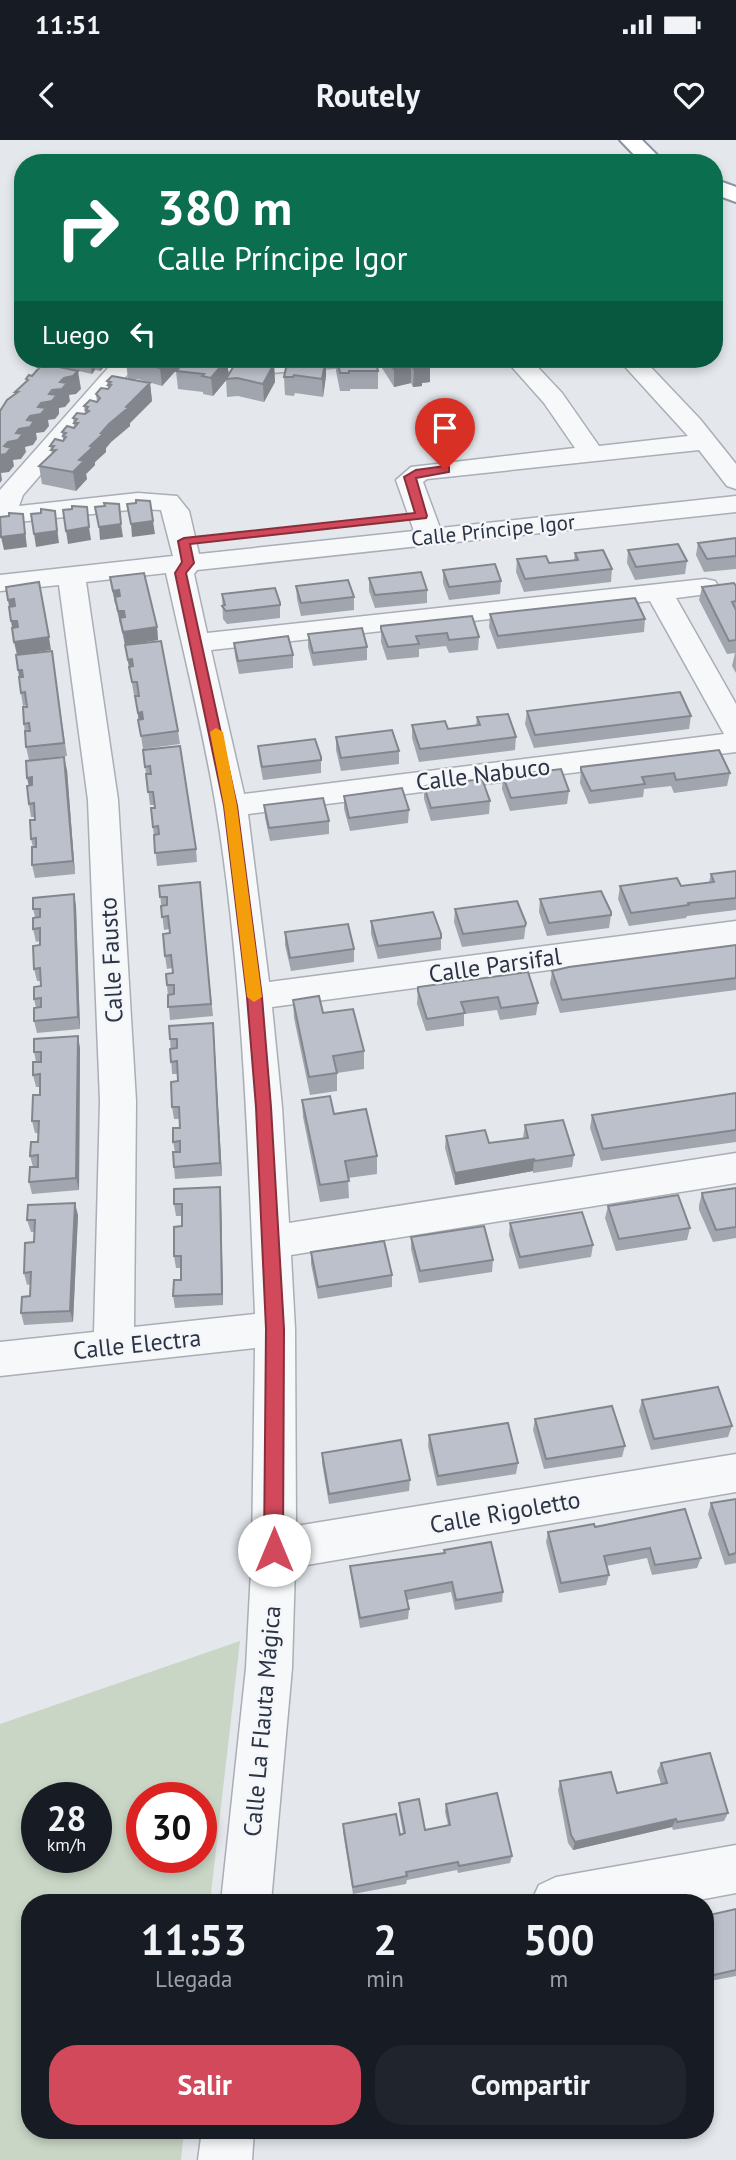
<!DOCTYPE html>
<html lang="es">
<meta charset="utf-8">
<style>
body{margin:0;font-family:"PT Sans",sans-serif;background:#20242c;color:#f1f3f6;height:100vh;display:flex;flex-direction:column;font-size:26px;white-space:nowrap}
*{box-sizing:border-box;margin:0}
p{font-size:23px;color:#9ea1a6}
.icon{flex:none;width:38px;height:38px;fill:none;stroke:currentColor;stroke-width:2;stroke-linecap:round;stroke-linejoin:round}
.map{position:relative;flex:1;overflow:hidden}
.sheet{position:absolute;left:21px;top:1754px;width:693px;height:245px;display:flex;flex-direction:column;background:#171b24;border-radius:28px;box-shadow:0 4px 10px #0003}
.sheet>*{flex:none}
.top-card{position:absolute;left:14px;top:14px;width:709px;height:214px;border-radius:28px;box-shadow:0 4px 10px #0003;background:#0b6e4f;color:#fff;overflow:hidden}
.speed{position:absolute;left:21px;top:1642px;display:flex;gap:14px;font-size:35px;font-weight:700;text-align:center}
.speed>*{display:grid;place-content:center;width:91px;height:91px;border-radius:50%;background:#171b24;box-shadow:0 4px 10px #0003;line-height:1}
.speed small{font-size:18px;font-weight:400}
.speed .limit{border:10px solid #d22;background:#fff;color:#111}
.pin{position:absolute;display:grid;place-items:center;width:60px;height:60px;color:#fff;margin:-72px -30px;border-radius:50% 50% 50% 0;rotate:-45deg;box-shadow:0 0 7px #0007}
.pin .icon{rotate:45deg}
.me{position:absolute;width:77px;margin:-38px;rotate:0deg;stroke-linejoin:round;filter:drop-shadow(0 0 5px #0008)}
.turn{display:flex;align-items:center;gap:24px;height:147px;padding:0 28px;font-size:32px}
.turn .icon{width:91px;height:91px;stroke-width:2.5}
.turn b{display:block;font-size:49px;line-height:60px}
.then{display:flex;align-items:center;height:66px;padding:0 28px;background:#0003;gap:14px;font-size:26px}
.eta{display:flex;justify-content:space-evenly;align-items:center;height:119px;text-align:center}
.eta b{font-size:42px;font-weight:700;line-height:49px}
.cta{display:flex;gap:14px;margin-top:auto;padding:14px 28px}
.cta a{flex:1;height:80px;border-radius:28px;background:#d1495b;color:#fff;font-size:28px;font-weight:700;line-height:80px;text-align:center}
.cta a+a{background:#20242c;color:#f1f3f6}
.status{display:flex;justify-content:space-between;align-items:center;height:49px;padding:0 35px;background:#171b24;direction:ltr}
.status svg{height:19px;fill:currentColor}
header{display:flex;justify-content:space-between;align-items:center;height:91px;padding:0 28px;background:#171b24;font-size:32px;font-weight:700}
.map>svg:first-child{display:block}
.green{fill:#c9d6c5;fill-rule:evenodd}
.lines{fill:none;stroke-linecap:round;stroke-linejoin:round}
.minor-casing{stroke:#a9aeb7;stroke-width:3}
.highway-casing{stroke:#8b94a3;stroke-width:4}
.minor{fill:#f7f8fa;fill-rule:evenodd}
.highway{fill:#fff;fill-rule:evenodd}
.wall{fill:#a1a5ae}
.shaded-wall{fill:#83868d}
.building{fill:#bbc0ca;stroke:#83868d;stroke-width:2}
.route{fill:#d1495b;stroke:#882f3b;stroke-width:2}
.slow{fill:#f59e0b}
.labels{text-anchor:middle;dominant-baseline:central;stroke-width:5;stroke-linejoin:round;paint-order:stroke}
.far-street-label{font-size:21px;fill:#2b3445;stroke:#f4f6f9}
.street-label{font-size:24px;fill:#2b3445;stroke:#f4f6f9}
</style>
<div class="status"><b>11:51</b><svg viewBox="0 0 49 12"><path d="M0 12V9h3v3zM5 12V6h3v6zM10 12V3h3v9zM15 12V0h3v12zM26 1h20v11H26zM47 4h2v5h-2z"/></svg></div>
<header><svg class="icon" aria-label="back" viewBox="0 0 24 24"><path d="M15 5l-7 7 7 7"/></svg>Routely<svg class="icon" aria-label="heart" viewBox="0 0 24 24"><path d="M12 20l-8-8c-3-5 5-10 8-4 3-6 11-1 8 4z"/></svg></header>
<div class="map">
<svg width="736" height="2020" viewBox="0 0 736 2020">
<rect width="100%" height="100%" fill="#e4e7ec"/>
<!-- green -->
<path class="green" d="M240,1501L210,1762H30V1990H184L181,2020H0V1584ZM37,1657H96V1717H37ZM142,1657H201V1717H142Z"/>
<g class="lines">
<defs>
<path id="minor" d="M116,219H141L23,355L19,366L138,353L177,356L189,371L199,414L414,391L396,340L411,327L575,308L544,263L505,219H530L562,253L599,306L688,296L618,219H643L700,279L736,324V349L727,346L699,310L427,339L423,342L440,388L736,356V372L197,430L194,434L207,493L705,439L715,441L719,447L715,453L676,458L736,564V612L248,674L269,842L736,781V805L272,867L282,967L289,1083L736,1013V1043L291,1115L295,1189L296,1386L736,1314V1352L295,1427L292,1528L271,1762H221L246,1528L252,1410L255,1208L0,1236V1202L94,1192L100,961L88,660L59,445L0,451V435L173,416L161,370L138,369L0,384V350ZM166,433C183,511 203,589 216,667C243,834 248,1005 255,1174L134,1187L136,961L118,660L86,442ZM650,461L724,594L244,654L211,510Z
M189,219H364L360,224L352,226L247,235L193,224Z
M736,1705V1753L688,1762H531L539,1745L556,1737Z
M202,1990H254L252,2020H198Z"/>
<path id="highway" d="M620,0H642L665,23H642Z
M714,39L736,47V62L714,54Z"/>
</defs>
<!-- minor casing -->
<use href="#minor" class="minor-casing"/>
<!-- highway casing -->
<use href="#highway" class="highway-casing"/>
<!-- minor -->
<use href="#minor" class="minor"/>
<!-- highway -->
<use href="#highway" class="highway"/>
</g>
<!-- wall -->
<path class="wall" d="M56,219H110V221L100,231L95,230L92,234L57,226Z
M168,219H178L179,227L162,246L138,239H130L150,243L152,261L130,283V286L111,302L106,308V312L95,322V325L86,334L87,339L76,351L42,344L39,326L52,314L50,306L63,301L62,292L74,288L73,278L85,274L84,266L97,262L96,254L108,249L107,241L128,239L126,221Z
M246,219H275L273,221L268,220V223L274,224L275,242L264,262L238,256L227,257L226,240L213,256L203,254V252L178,249L176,231L228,235Z
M326,219V236L323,257L295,253L294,256L285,255L284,237Z
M336,219H375L378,231V249H350V251H340L336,231Z
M382,219H427L430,224V242L422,243V246L413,247L411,243L394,247L382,228Z
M736,398V429L704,432L696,415L698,403Z
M628,410L687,421L685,434L635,440L627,423Z
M575,413L612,429L611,442L524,452L516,432L517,419L549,423L574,420Z
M443,430L501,441L500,454L449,460L443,443Z
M110,437L157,487L158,500L125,505L112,450Z
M369,438L427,450V463L375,468L369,451Z
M296,446L354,457V470L301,476L297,459Z
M736,446V533L732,526L735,513L727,514L699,460L702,447Z
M222,454L280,463V478L227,484L223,479Z
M490,474L645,479L644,492L497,509L489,487Z
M381,486L479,497L478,510L449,513L446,506L419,509V517L387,520L381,502Z
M308,494L367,507V520L313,526L308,507Z
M234,503L293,515V528L239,534L235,516Z
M125,505L178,591L180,604L143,609L135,556H138V555H134Z
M52,511L67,616L29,620L26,607L24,584L27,567V565L23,566L21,553Z
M527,571L691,576L689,589L534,608L525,584Z
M477,577L516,597L515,610L419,622L412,598V585L448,589L476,586Z
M336,597L399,608V624L341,631L336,610Z
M258,606L321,617V633L263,640L259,619Z
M143,610L196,709L197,722L157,726L151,668H155V665H150Z
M581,627L730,633L727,646L674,653L671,646L644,649L643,657L589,664L580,643Z
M67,630L75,734L35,738L32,725L33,707L31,699L35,677H31L29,664Z
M503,636L569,651L567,664L510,671L502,649Z
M424,646L490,661L489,674L431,681L424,659Z
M344,656L409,670L408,683L350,691L344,669Z
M264,665L329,681V694L270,701L265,678Z
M736,731V770L687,776L686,778L629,786L618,759L620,746H681L709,742L711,734Z
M200,742L213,876L170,880L166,834L173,833L172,828L167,829L165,816L170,793L169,789L164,790L159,746Z
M74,754L76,767L80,889L37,893L34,881L36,868L34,859L41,846V841H37L34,829L40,805V801L36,802L33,789L35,777L33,769Z
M540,759L611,775L609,788L547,796L539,772Z
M455,769L526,783L524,799L462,807L454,782Z
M371,781L441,794V810L378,819L371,794Z
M285,792L354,809V822L291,831L285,805Z
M736,805V850L560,873L550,844L552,831Z
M418,847L538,863L536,875L500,880L497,870L464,874V886L426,891L417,864Z
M293,860L323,873L364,911V929L337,933V951L310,955L294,878Z
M78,896L80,909L79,1050L32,1054L29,1042L33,1027L30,1016L38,1002V993H35L32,981L40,955V947H36L33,935L36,922L34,912Z
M214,896L222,1036L175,1039L174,1027L175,1012L173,1002L180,988V979H174L172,967L178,941V934H172L170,899Z
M736,953V1002L601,1021L590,988L592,975Z
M302,960L334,974L377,1016V1034L348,1038L349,1058L320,1062L303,977Z
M525,985L574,1015L572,1027L533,1033V1031L455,1045L445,1008L446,996L489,1003L523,998Z
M736,1048V1098L713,1102L699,1070V1065L702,1053Z
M221,1059L223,1165L175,1168L173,1156L181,1140V1128H176L174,1116L182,1086V1076H176L174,1064Z
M608,1066L690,1088L687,1100L616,1111L605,1078Z
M78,1075L73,1182L24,1185L21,1173L30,1156L31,1144L27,1145L24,1133L34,1102V1092H31L27,1080Z
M510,1083L593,1105L591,1117L519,1129L509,1095Z
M411,1097L493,1120L492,1132L419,1143L411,1109Z
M311,1112L392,1135V1147L318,1159L311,1124Z
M642,1260L732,1286L728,1297L651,1310L639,1271Z
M535,1279L625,1306L622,1317L544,1329L533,1290Z
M429,1295L518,1323L516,1334L437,1346L428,1306Z
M322,1313L410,1340L409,1351L329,1364L322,1323Z
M736,1359V1423L725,1425L708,1374L711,1363Z
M595,1387L701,1418L697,1428L652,1435L647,1418L606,1426L609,1435L606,1445L559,1453L546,1402L548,1392Z
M444,1410L503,1452L502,1462L455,1470L451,1452L407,1460L409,1469L408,1479L360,1488L351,1436L350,1426L444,1413Z
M661,1623L728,1673L724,1681L673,1690L672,1687L573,1710L568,1703L558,1650L560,1641L617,1653L661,1644L657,1631Z
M399,1663L425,1690L448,1685L445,1672L446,1664L512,1716L510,1723L458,1733L457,1730L407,1740L406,1744L353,1754L343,1692V1684L400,1695L403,1694L399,1671Z
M736,1769V1836L705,1842V1776Z"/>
<!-- shaded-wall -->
<path class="shaded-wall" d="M90,219H94L95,230L92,234Z
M99,219H110V221L100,231Z
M168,219H178L179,227L162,246L160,228Z
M227,219L229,237L213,256L211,238Z
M326,219V236L323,257L322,239Z
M268,220L269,234L274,224L275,242L264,262L263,244L267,223Z
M430,224V242L422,243V246L413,247L414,229L421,225Z
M411,225V243L394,247V229Z
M78,231L81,249L76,254L69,255L70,261L65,267L59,268V274L55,279L48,280L49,286L44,292L36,293L37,299L33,305L25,307L26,312L21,319L13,320L14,326L9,332L1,333L2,340L0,343V315L4,306L64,238Z
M150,243L152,261L130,283V286L111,302L106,308V312L95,322V325L86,334L87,339L76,351L73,332L79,320L109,284Z
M55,371L59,403L36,407L34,394Z
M23,374L27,407L4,410L1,397Z
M153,381L155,394L132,397L131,384Z
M121,384L123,397L100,400L99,387Z
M89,387L91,400L68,404L66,391Z
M119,450L121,463L115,457V464L113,451Z
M14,459L16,472L10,473L8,460Z
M118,471H124L125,484L120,478V484Z
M11,481H17L19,494H13Z
M157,487L158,500L125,505L123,492Z
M49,497L51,510L17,515L14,502Z
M132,519L134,532L129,527L130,533L128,520Z
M18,530H22L25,543H20Z
M142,572L144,585L139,586L138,573Z
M64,617L67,630L75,734L73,721Z
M32,637L34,650L30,651L27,638Z
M74,754L76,767L80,889L78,877Z
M213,883L214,896L222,1036L220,1023Z
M78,896L80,909L79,1050L76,1038Z
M534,1019L533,1031L455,1045V1033Z
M220,1047L221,1059L223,1165L222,1154Z
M75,1063L78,1075L73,1182L70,1171Z
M676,1679L672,1687L573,1710L575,1702Z"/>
<!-- building -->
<path class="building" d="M376,19L385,23H363Z
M128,219H168L160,228L136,221H126Z
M187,219H227L211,238L202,236L204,234L176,231Z
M238,219L245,220L246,219H257L268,220L267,223L274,224L263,244L237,238L226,239Z
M288,219H326L322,239L294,235L293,237H284Z
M337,219H375L378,231H349V233H340Z
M388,219H427L430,224L421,225L423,228L414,229L411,225L394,229Z
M40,223L78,231L73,236L64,238L60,242L67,243L62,249L52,250L49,254L57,255L52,261L41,263L38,267L46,268L41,274L30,276L27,280L34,281L30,287L19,289L16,293L23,294L18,300L8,302L4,306L11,308L6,314L0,315V271L7,260L18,252H15L28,240L26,239L29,235L32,236L39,228L37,227Z
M112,236L150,243L126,267L128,268L109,284L101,293H104L90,306L93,307L79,320L84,321L73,332L39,326L56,310H51L54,306H50L55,299L63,301L66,297L63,296L66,293L62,292L67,286L74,288L78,283H74L77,279L73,278L77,273L85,274L89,271L86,270L88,267L84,266L90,260L97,262L100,258L96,254L101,248L108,249L111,245H108L111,242L107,241Z
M136,360L150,361L153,381L131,384L127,364L136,363Z
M104,363L119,364L121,384L99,387L95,367L105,366Z
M72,366L87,367L89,387L66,391L63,370L72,369Z
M41,369L55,371L57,391L34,394L31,374L41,373Z
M9,373L23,374L25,394L1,397L0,377L9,376Z
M736,398V416L707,419L698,403Z
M678,404L687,421L636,427L628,410Z
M603,410L612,429L525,439L517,419L546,416L549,423L578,420L575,413Z
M495,424L501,441L449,447L443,430Z
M421,432L427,450L375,455L369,438Z
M144,433L157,487L123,492L120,478L125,477L124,471H118L115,457L120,456L119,450L113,451L110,437Z
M348,440L354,457L301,463L296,446Z
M39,442L49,497L14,502L12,488L18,487L17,481H11L9,467L15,466L14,459L8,460L6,447Z
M734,443L736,446V461L732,462L736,470V500L729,501L702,447Z
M275,448L280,463V465L226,471L222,466L225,465L222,454Z
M635,458L645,479L498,496L490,474Z
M472,476L479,497L449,500L447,493L416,496L419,504L388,507L381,489V486Z
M362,488L367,507L313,513L308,494Z
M288,496L293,515L238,521L234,503Z
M161,501L178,591L141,596L138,580L143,579L142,572L138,573L135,556H139L137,542H132L129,527L133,526L132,519L128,520L125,505Z
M52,511L64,603L26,607L25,591H30L29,583L24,584L23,567H27L25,552L21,553L19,537H23L22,530H18L16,515Z
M680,552L691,576L535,595L527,571Z
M508,574L516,597L420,609L412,585L445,581L448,589L480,585L477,577Z
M392,590L399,611L341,618L336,597Z
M315,599L321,617V620L262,627L258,606Z
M180,606L196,709L155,713L154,695L159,694L158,686L153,687L151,668H155L153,652H148L146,634H151L150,626L145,627L143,610Z
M719,610L730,633L676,640L674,633L642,637L645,644L591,651L581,630V627Z
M64,617L73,721L32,725V707H36V698L31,699L30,680H35L34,663L29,664L27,646L32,645V637L27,638L26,621Z
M561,629L569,651L511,658L503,636Z
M482,639L490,661L431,668L424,646Z
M402,648L409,670L349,678L344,656Z
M323,658L329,681L269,688L264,665Z
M736,731V758L688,763L689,765L631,773L620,746L677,738L681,746L714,742L711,734Z
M200,742L211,864L168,867V855L174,854V845H167L166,834L173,833L171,815L165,816L163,794L170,793L168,776L162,777L161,766L167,765V757H160L159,746Z
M601,751L611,772V775L549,783L540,759Z
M74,754L78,877L34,881V868L41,867V858L34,859V847L41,846L40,828L34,829L33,806L40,805V788L33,789V778L40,777V769H33V758Z
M517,761L526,783L525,786L463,794L455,769Z
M433,772L441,794V798L378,806L371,781Z
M348,784L354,809L290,818L285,792Z
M736,805V838L562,860L552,831L569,827Z
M528,832L538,863L501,868L498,857L461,862L465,873L427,879L418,851V847Z
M319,856L323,873L353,869L364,911L333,916L337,933L309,937L293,860Z
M213,883L220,1023L174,1027L173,1012H180V1001L173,1002V988H180L179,967H172L171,942L178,941L177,921L171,922L170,909L177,908V899H170L169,886Z
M78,896L76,1038L29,1042L30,1027H38V1015L30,1016L31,1002H38L39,981H32L33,955H40V934L33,935V922H41V912H34V899Z
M736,953V990L603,1009L592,975Z
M330,956L334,974L366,969L377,1016L345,1021L349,1041L320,1045L302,960Z
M563,980L574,1015L535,1021L534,1019L455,1033L446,996L485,990L489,1003L528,998L525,985Z
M220,1047L222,1154L173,1156L174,1140H181V1116H174V1087L182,1086V1064H174V1049Z
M736,1048V1087L716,1090L703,1058L702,1053Z
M678,1055L690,1088L619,1099L608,1066Z
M75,1063L70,1171L21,1173L22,1157L30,1156L31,1132L24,1133L25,1103L34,1102L35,1080H27L28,1065Z
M582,1072L593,1105L520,1117L510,1083Z
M484,1086L493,1120L420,1131L411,1097Z
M384,1101L392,1135L318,1147L311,1112Z
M718,1247L732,1286L654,1299L642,1260Z
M612,1266L625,1306L546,1319L535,1279Z
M508,1283L518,1323L438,1336L429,1295Z
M401,1300L410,1340L329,1354L322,1313Z
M736,1359V1413L729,1415L711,1363Z
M685,1369L701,1418L655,1425L650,1408L604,1416L609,1435L561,1443L548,1392L594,1384L595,1387Z
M491,1402L503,1452L456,1460L452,1442L405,1451L409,1469L360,1478L350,1426L445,1413L444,1410Z
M710,1613L728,1673L677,1682L676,1679L575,1702L571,1695L560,1641L611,1632L617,1653L667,1643L661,1623Z
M497,1653L512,1716L459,1726L458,1722L406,1732L407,1736L353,1747L343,1684L396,1674L400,1695L405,1693L399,1663L419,1659L425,1690L450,1685L446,1664Z
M736,1769V1830L705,1837V1776Z"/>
<!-- route -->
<path class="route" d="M445,326L449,327V332L416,338L427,376L426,378L190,404L194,423L186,433L237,666L262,857L271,967L284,1189L283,1410L280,1417L274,1419L267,1417L264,1410L266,1189L256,967L247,857L224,666L175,433L182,422L178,401L184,398L415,373L404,337L416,330Z"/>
<!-- slow -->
<path class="slow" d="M216,588L223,592L237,666L262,857L254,862L247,857L224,666L210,592Z"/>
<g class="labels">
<!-- far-street labels -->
<g class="far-street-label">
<text transform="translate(493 390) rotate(-6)">Calle Príncipe Igor</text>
</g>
<!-- street labels -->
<g class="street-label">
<text transform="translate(483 634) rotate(-7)">Calle Nabuco</text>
<text transform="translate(111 820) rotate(-93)">Calle Fausto</text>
<text transform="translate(495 825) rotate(-8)">Calle Parsifal</text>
<text transform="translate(137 1204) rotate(-6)">Calle Electra</text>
<text transform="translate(505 1372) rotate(-10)">Calle Rigoletto</text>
<text transform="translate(262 1581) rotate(-85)">Calle La Flauta Mágica</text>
</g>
</g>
</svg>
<div class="speed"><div>28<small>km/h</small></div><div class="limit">30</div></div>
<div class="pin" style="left:445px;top:330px;background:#d93025"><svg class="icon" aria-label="arrive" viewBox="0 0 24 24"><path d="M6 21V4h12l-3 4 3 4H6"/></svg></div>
<svg class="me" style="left:274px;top:1410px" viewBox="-20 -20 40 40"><circle r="19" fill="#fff"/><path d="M0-13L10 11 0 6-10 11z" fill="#d1495b"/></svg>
<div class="top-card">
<div class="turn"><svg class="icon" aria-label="right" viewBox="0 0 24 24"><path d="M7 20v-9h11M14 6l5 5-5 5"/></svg><div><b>380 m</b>Calle Príncipe Igor</div></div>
<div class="then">Luego<svg class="icon" aria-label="left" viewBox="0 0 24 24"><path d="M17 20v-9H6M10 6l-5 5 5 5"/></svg></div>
</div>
<section class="sheet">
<div class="eta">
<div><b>11:53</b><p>Llegada</p></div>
<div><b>2</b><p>min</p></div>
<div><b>500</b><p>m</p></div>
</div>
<div class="cta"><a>Salir</a><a>Compartir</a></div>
</section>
</div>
